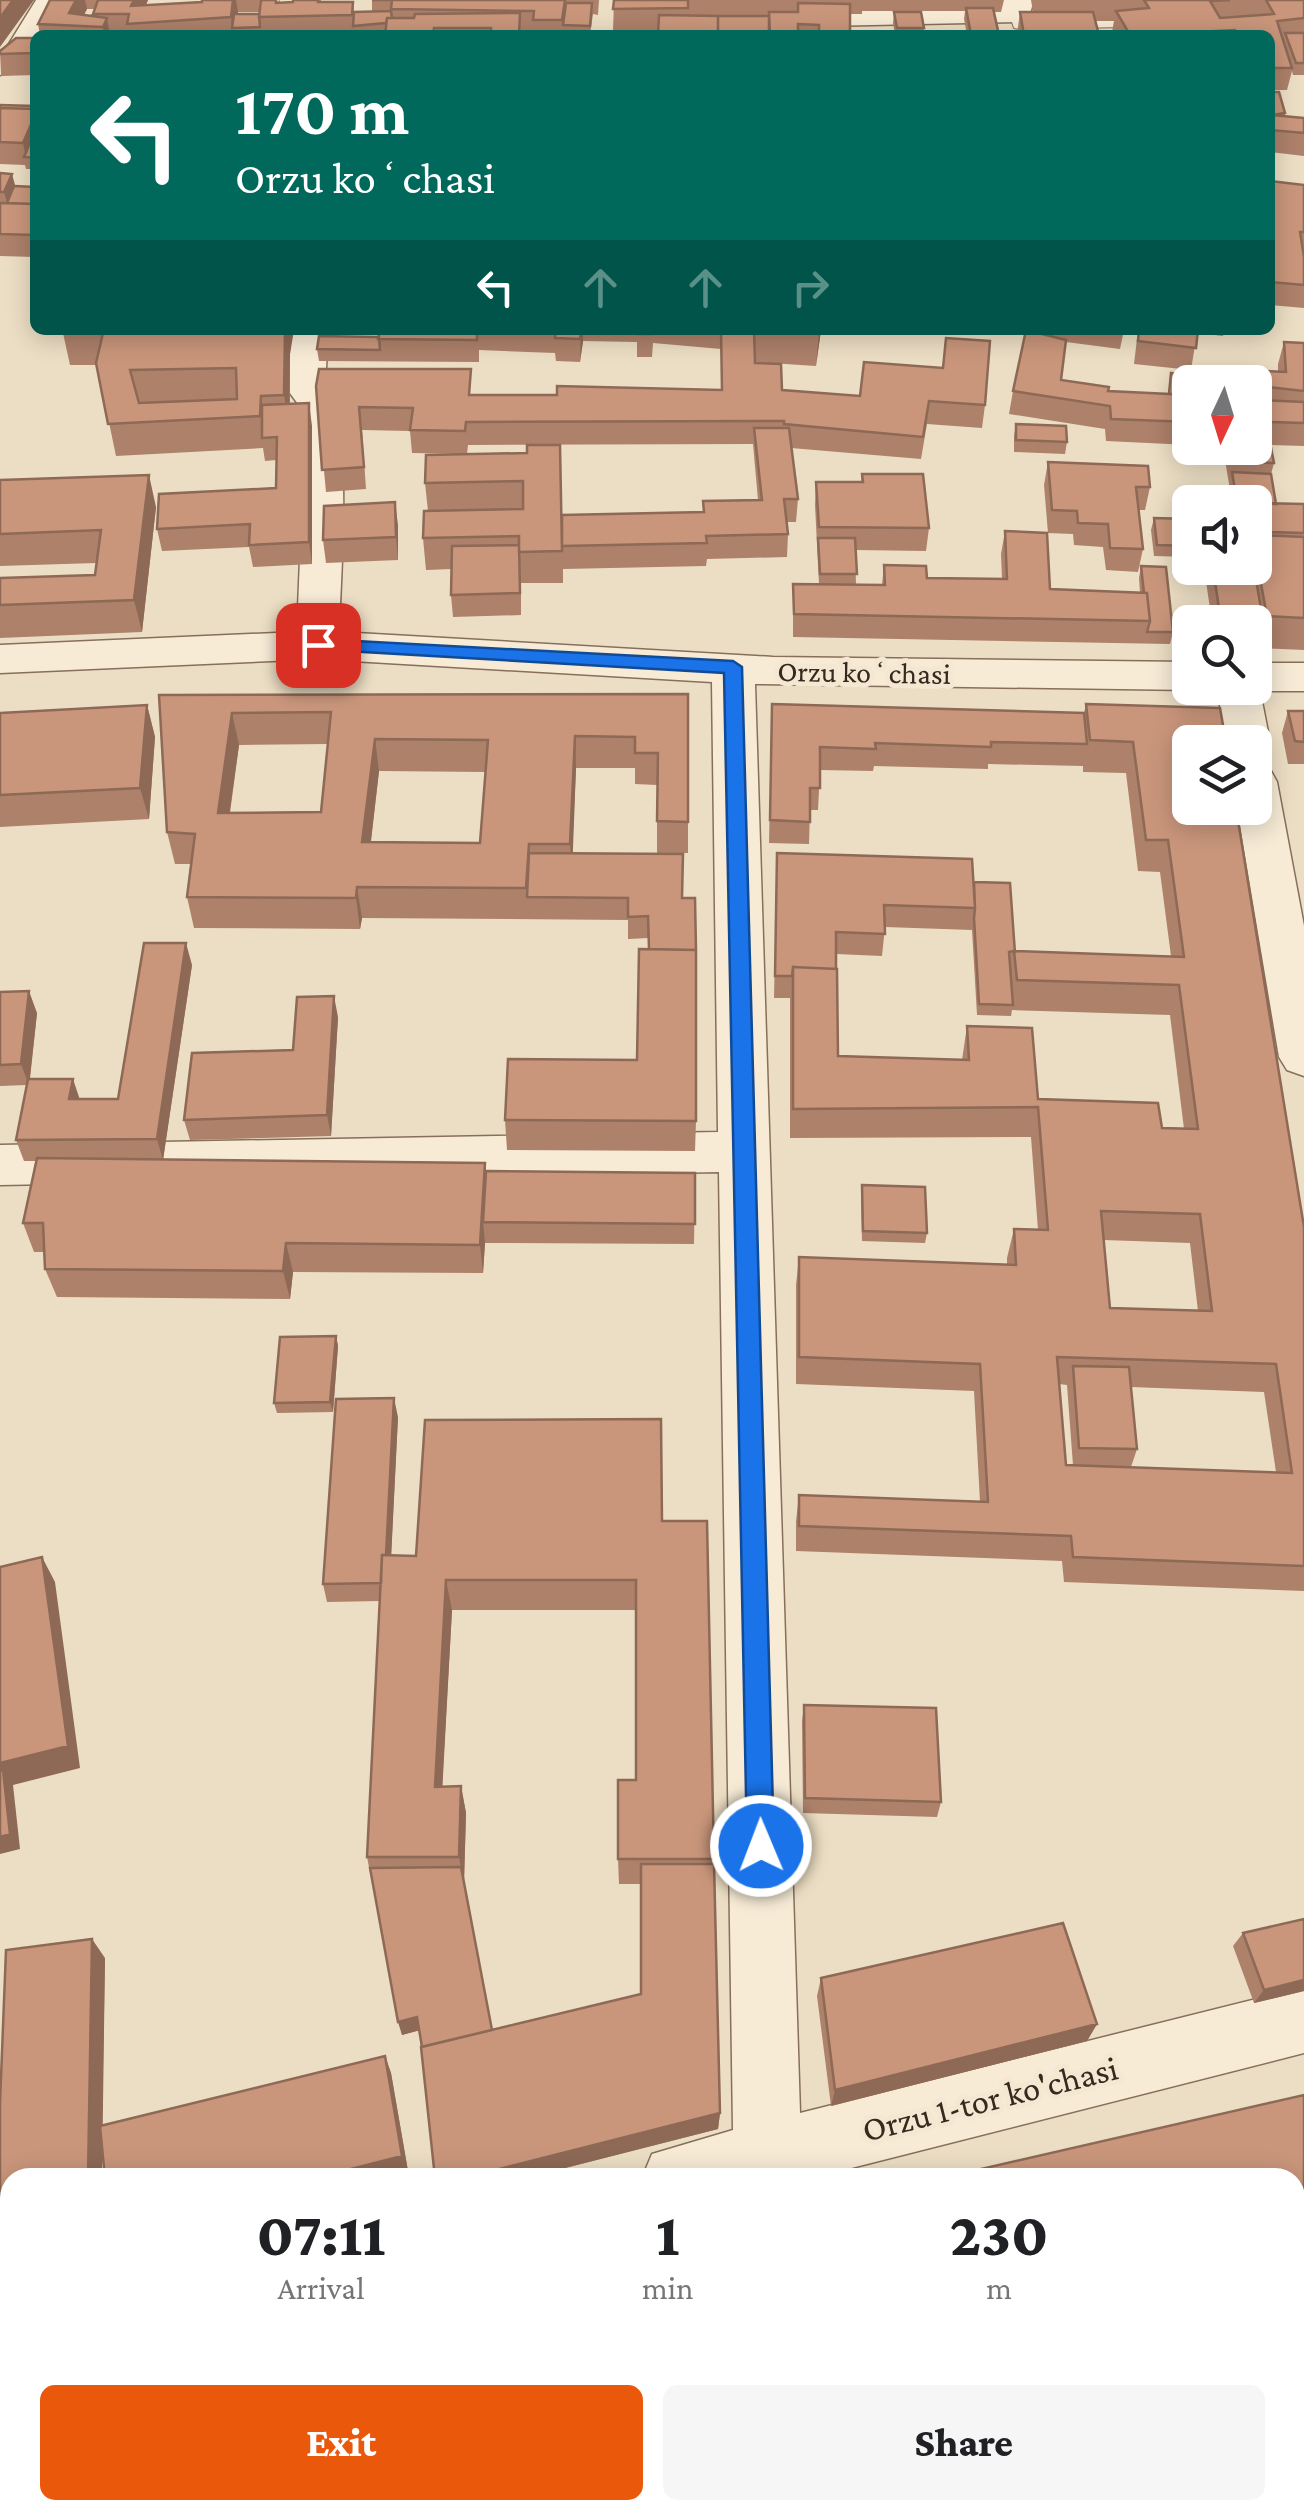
<!DOCTYPE html>
<meta charset="utf-8">
<style>
body{margin:0;font-family:"Crimson Pro",serif;background:#f6f6f6;color:#202124;height:100vh;display:flex;flex-direction:column;font-size:38px;white-space:nowrap}
*{box-sizing:border-box;margin:0}
p{font-size:32px;color:#757577}
.icon{flex:none;width:55px;height:55px;fill:none;stroke:currentColor;stroke-width:2;stroke-linecap:round;stroke-linejoin:round}
.map{position:relative;flex:1;overflow:hidden}
.details{position:absolute;left:0px;top:2168px;width:1305px;height:352px;display:flex;flex-direction:column;background:#fff;border-radius:30px 30px 0 0;box-shadow:0 5px 25px #0003}
.details>*{flex:none}
.banner{position:absolute;left:30px;top:30px;width:1245px;height:305px;border-radius:15px;box-shadow:0 5px 25px #0003;background:#00695c;color:#fff;overflow:hidden}
.needle{width:65px;rotate:184deg}
.tools{position:absolute;left:1172px;top:365px;display:grid;gap:20px}
.tools a{display:grid;place-items:center;width:100px;height:100px;border-radius:15px;background:#fff;box-shadow:0 5px 25px #0003;font-size:50px}
.pin{position:absolute;display:grid;place-items:center;width:85px;height:85px;color:#fff;margin:-42px;border-radius:20px;box-shadow:0 5px 15px #0006}
.me{position:absolute;width:110px;margin:-55px;rotate:359deg;stroke-linejoin:round;filter:drop-shadow(0 0 8px #0008)}
.turn{display:flex;align-items:center;gap:35px;height:210px;padding:0 40px;font-size:45px}
.turn .icon{width:130px;height:130px;stroke-width:2.5}
.turn b{display:block;font-size:70px;line-height:85px}
.lanes{display:flex;align-items:center;height:95px;padding:0 40px;background:#0003;justify-content:center;gap:50px;direction:ltr}
.lanes .off{opacity:.35}
.eta{display:flex;justify-content:space-evenly;align-items:center;height:170px;text-align:center}
.eta b{font-size:60px;font-weight:800;line-height:70px}
.action{display:flex;gap:20px;margin-top:auto;padding:20px 40px}
.action a{flex:1;height:115px;border-radius:15px;background:#ea580c;color:#fff;font-size:40px;font-weight:800;line-height:115px;text-align:center}
.action a+a{background:#f6f6f6;color:#202124}
.map>svg:first-child{display:block}
.lines{fill:none;stroke-linecap:round;stroke-linejoin:round}
.service-casing{stroke:#866f5b;stroke-width:2}
.minor-casing{stroke:#866f5b;stroke-width:3}
.service{fill:#f7ebd6;fill-rule:evenodd}
.minor{fill:#f7ebd6;fill-rule:evenodd}
.wall{fill:#ad816a;fill-rule:evenodd}
.shaded-wall{fill:#8d6956}
.building{fill:#c9967b;stroke:#8d6956;stroke-width:2.5;fill-rule:evenodd}
.route{fill:#1a73e8;stroke:#114b97;stroke-width:2.5}
.labels{text-anchor:middle;dominant-baseline:central;stroke-width:10;stroke-linejoin:round;paint-order:stroke}
.street-label{font-size:30px;fill:#37291e;stroke:#f4e8d3}
.near-street-label{font-size:35px;fill:#37291e;stroke:#f4e8d3}
</style>
<div class="map">
<svg width="1304" height="2519" viewBox="0 0 1304 2519">
<rect width="100%" height="100%" fill="#ecdec4"/>
<g class="lines">
<defs>
<path id="service" d="M1017,8L1023,10L1027,19L1126,17L1134,22L1126,27L1020,29L1014,28L1009,13Z"/>
<path id="minor" d="M36,0H68L46,35H35C35,59 24,69 0,75V51L7,47Z
M1002,0H1034L1028,20L1017,22L776,27L765,25L760,18L765,11L776,9L1002,4Z
M292,330H328L325,388C354,422 340,582 339,632L773,657L1190,662V688H1200L1190,690L755,684L800,2113L1304,1987V2053L812,2178H642L652,2154L733,2130L719,1172L0,1185V1145L718,1132L712,682L318,659L0,673V645L297,632L303,485L298,404L287,389Z
M1255,663H1304V691H1260L1270,742L1263,753L1255,755V742H1226L1217,688H1255Z
M1255,767L1271,771L1277,782L1304,926V1076L1287,1070L1279,1057L1237,808H1255Z
M10,2307V2377L0,2379V2309Z"/>
</defs>
<!-- service casing -->
<use href="#service" class="service-casing"/>
<!-- minor casing -->
<use href="#minor" class="minor-casing"/>
<!-- service -->
<use href="#service" class="service"/>
<!-- minor -->
<use href="#minor" class="minor"/>
</g>
<!-- wall -->
<path class="wall" d="M50,0H148L146,5L202,2V0H260L259,12H238L237,14H259L280,0V3L293,2V0H321V2H353L354,12L372,11V0H599L598,15L593,14L590,35H533V33H521V35H40L38,24ZM87,9H95L93,17L84,15Z
M614,0H1004L1001,12H994L999,35H967L964,19L965,11H862V14H850V35H658V30L613,31Z
M1031,0H1304V75H1293L1292,71L1287,90H1270V35H1113L1112,32L1114,21H1095L1099,35H1017L1020,12H1033Z
M894,12L924,28L923,35H895L893,23Z
M35,38V75L1,76L0,51Z
M1270,92L1285,113V116L1304,118V156L1270,152Z
M0,105L35,106V169H26L25,165L0,164Z
M0,173L15,186L35,187V257L0,256Z
M1270,181L1304,185V308L1270,305Z
M64,330L290,354V404L312,426V564L253,567L249,547L162,551L157,529L276,488V460L265,461L263,448L116,456L97,365H70L63,333Z
M321,330H362V333L321,332Z
M380,330H821L816,366L755,362V363L782,390L985,405L982,428L927,424L921,459L791,448L798,499L796,522H787L788,534L787,557L707,559L706,566L563,569V566V583H521V615L453,617L451,595L452,569L426,570L423,538L428,511L425,483L527,453L562,515L703,512V501L758,500L753,444L468,445L467,454L412,453L410,431L362,430L366,489L326,492L316,386L473,395H557L721,390V349L653,343L652,357H637V342L583,341L580,362L556,361L555,353L479,350V362L319,361L317,349L379,337Z
M1035,330H1124L1120,349L1066,342L1061,380L1108,391L1168,394L1171,373L1190,382V445L1106,441L1105,429L1009,414L1013,391Z
M1138,330H1224L1223,336L1197,333L1191,370L1134,364Z
M1284,342L1304,343V446L1270,445L1274,463L1271,474L1276,504H1304V650L1255,648V622H1212L1204,568H1255V535L1261,536L1259,526H1255V502H1232L1223,448H1255L1261,393L1267,371L1278,372V364Z
M1016,424L1067,442L1065,454L1014,452V436Z
M1048,462L1150,487L1145,510H1139L1143,549L1138,572L1106,570L1103,547L1074,545L1073,534L1048,533L1044,485Z
M862,474L929,528L926,551L855,550L856,584L882,585L884,565L927,578L1002,579L1001,554L1005,531L1050,589L1140,593L1139,578L1141,566L1173,632L1170,644L793,637V584H819L815,505L816,482H861Z
M0,480L156,507L142,632L0,638V578L95,575L96,563L0,566Z
M1154,518L1190,519V557L1154,556L1151,530Z
M398,525V560L326,563L323,540Z
M688,694V853H657V785L635,784V768H576L572,853L682,898L696,1121L695,1151L507,1150L505,1120L637,1060L649,938L628,939V920L362,918L360,929L194,928L187,897L191,864H175L167,832L159,695ZM328,744L321,812L230,813L239,745ZM379,771L485,772L480,843L371,842Z
M772,704L1084,713L1086,704L1220,708L1304,1227V1591L1064,1582L1062,1561L796,1551V1521L799,1495L980,1502L974,1391L796,1384V1285L799,1257L1007,1264V1258L1014,1229L1038,1230L1031,1137L790,1138V998H774L777,853L974,882L1015,951L1171,956L1160,872L1138,871L1126,773L1083,772V766L988,764V769L874,766L873,771L820,770L818,810H810L809,844L769,843ZM885,927L972,930L977,1015L1011,1016L1012,1010L1170,1015L1184,1129L1162,1128L1038,1099L967,1026L962,1060L838,1056L836,954L882,956ZM1104,1240L1190,1243L1198,1311L1110,1308ZM1059,1384L1067,1385L1073,1465H1066ZM1131,1387L1264,1392L1276,1472L1131,1467L1137,1449Z
M147,705L155,737L149,819L0,827V713Z
M1288,711H1304V764H1288L1282,733Z
M192,965L163,1160L485,1163L486,1171L695,1173L694,1244L485,1243L483,1273L293,1272L290,1299L57,1297L45,1269V1252H34L23,1223L37,1161H24L16,1140L27,1085L0,1086V992L37,1013L30,1079L80,1099H118Z
M338,1017L331,1136L190,1140L184,1120L293,1050Z
M862,1185L927,1233L925,1243L862,1241L861,1196Z
M336,1336L338,1346L333,1412L277,1413L274,1403Z
M398,1417L391,1555L416,1556L662,1521H707L720,2113L718,2129L526,2178H435L419,2030L402,2035L367,1857L380,1601L327,1602L323,1584ZM452,1610H636V1780L618,1859L619,1884H641V1994L492,2030L464,1882L466,1813L461,1786L442,1787Z
M804,1705L941,1802L937,1817L803,1813L802,1721Z
M1304,1919V1991L1254,2003L1233,1946L1243,1933Z
M105,1958L102,2125L385,2056L391,2073L408,2171L102,2149V2178H10V2273L0,2266V2103Z
M821,1978L1097,2024L1087,2041L831,2106L817,1996Z
M1304,2095V2334L1295,2306V2178Z
M834,2510H938L940,2519H836Z
M1116,2510H1195L1198,2519H1119Z"/>
<!-- shaded-wall -->
<path class="shaded-wall" d="M13,0H34L0,47V18Z
M76,0H85L87,9L78,26L69,13Z
M134,0H148L137,23L131,6Z
M233,0H236L238,12L236,28H232L231,17Z
M107,18L110,35H104L103,27Z
M35,115V149L26,157L23,143Z
M12,174L18,196L10,214L4,192Z
M285,330H294L290,354L289,427L284,395Z
M581,330H583V341L580,362Z
M819,330H821L816,366Z
M309,403L312,426V564L309,542Z
M149,475L156,507L142,632L134,600Z
M395,502L398,525V560L396,537Z
M147,705L155,737L149,819L140,788Z
M232,713L239,745L225,844L218,813Z
M575,736L576,768L572,875L570,844Z
M375,739L379,771L367,873L362,842Z
M357,887L362,918L360,929L356,898Z
M186,943L192,965L163,1160L157,1139Z
M29,991L37,1013L29,1085L21,1064Z
M334,996L338,1017L331,1136L327,1115Z
M73,1079L80,1100L69,1099Z
M485,1163L488,1192L483,1222L485,1243L483,1273L480,1245Z
M286,1243L293,1272L290,1299L283,1271Z
M336,1336L338,1346L333,1412L330,1402Z
M394,1398L398,1417L389,1601L385,1583Z
M42,1557L55,1582L80,1768L13,1785L20,1849L0,1854V1763Z
M446,1580L452,1610L441,1813L435,1787Z
M461,1786L466,1813L464,1882L493,2035L459,1857Z
M92,1939L105,1958L102,2178H88Z
M1304,1980V1991L1254,2003L1264,1990Z
M417,2017L421,2030L402,2035L398,2022Z
M1097,2024L1087,2041L831,2106L835,2090Z
M385,2056L391,2073L408,2171L381,2178H316Z
M720,2113L718,2129L526,2178H464Z"/>
<!-- building -->
<path class="building" d="M0,0H13L0,18Z
M50,0H76L69,13L107,18L103,27L38,24Z
M98,0H134L131,6L202,2V0H233L231,17L127,24L129,14H93Z
M261,0H276V3L293,2V0H318V2H353L352,15L259,17Z
M372,0H565L562,20H533L534,11L391,9L392,0Z
M614,0H688V8L613,9Z
M1144,0H1230L1210,1L1220,18L1274,14L1266,0H1304V18L1277,21L1292,68H1270V35H1236L1235,30L1198,32L1200,35H1130L1116,11L1149,8Z
M566,3H592L590,26L563,25Z
M798,3L850,4V35H819V25L798,24V35H770L769,12H798Z
M966,8H993L999,35H971Z
M391,11L392,18H387L386,23L353,26L354,12Z
M894,12H921L924,28H897Z
M1020,12H1093L1099,35H1024Z
M520,13L519,35H491V28H434L433,35H385L387,18H414L415,14Z
M234,14H259L260,27L232,28Z
M659,15L718,16V35H658Z
M718,16H769V34L718,33Z
M1285,33H1304V63H1296Z
M16,38H35V53L0,54V51Z
M1270,92H1279L1285,113L1272,115L1304,118V133L1270,130Z
M0,105L35,106V109L0,108Z
M0,108L35,109V115L23,143L0,142Z
M35,131V158L24,157Z
M0,173L12,174L4,192H0Z
M1270,181L1304,185V232H1300L1304,257V285L1270,282L1272,210H1270Z
M14,186L35,187V204L7,203Z
M0,203L35,204V235L0,234Z
M64,330H285L284,395L261,396L260,416L108,424L96,363L103,333H63ZM236,368L237,399L139,403L130,370Z
M380,330H477V340L378,339Z
M556,330H581L580,339L555,338Z
M637,330H652V334H637Z
M721,330H754L755,363L781,364L782,390L860,396L864,362L943,368L946,338L990,341L985,405L929,401L923,437L784,424V421L466,422L465,431L410,430L413,408L359,407L364,467L322,470L316,386L319,369H471L469,395H557V386L722,390Z
M762,330H819L818,334Z
M1026,330L1066,340L1061,380L1109,387L1108,391L1190,395V422L1111,419L1110,406L1013,391Z
M1139,330H1198L1196,348L1138,341Z
M319,336L379,337L380,350L317,349Z
M1284,342L1304,343V391L1267,387V371L1286,372Z
M1171,373L1242,381V382H1190V395L1169,394Z
M1255,400L1304,402V423L1266,422L1274,463L1235,462L1233,448H1255Z
M309,403V542L249,545L250,524L157,529L159,494L276,488L277,437L262,438V405Z
M1016,424L1066,426L1067,442L1016,440Z
M754,428H789L798,499H784L788,534L706,536L707,543L562,546V515L704,512L703,501L762,500Z
M527,445H560L562,551L519,552V536L423,538L424,511L523,509V481L425,483L426,455L527,453Z
M1048,462L1148,466L1150,487H1136L1143,549L1110,548L1108,524L1078,523L1077,511L1052,510Z
M1232,472L1271,474L1276,504L1265,503L1262,514H1255V502H1237Z
M862,474H923L929,528L819,527L816,482H863Z
M149,475L134,600L0,605V578L95,575L101,530L0,534V480Z
M395,502L396,537L323,540L324,506Z
M1265,503L1304,504V533L1270,532Z
M1154,518L1190,519V546L1157,545Z
M1005,531L1047,533L1050,589L1147,593L1150,621L794,614L793,584L885,585L884,565L926,566L927,578L1007,579Z
M1255,535L1304,537V618L1267,616L1255,552Z
M818,538H855L857,574H820Z
M519,545L520,593L451,595L452,546Z
M1141,566L1166,567L1173,632H1147L1150,621L1147,593H1144Z
M1213,568H1254L1264,626L1255,625V622H1221Z
M688,694V822L657,821L658,753H635V737L575,736L570,844H529L526,888L357,887L356,898L187,897L195,834L167,832L159,695ZM331,712L321,812L218,813L232,713ZM375,739L488,740L480,843L362,842Z
M772,704L1084,713L1087,744L991,742V747L875,743L876,749L820,747V788H810V822L770,820Z
M1086,704L1220,708L1226,742H1190V808H1236L1304,1227V1566L1073,1557L1071,1536L799,1526V1495L988,1502L980,1364L799,1357V1257L1016,1265L1014,1229L1048,1230L1038,1107L793,1109V967L837,969L838,1056L969,1060L967,1026L1032,1028L1038,1099L1158,1103L1162,1128L1198,1129L1179,985L1017,980L1014,951L1184,957L1168,840H1146L1133,742L1090,740ZM1101,1211L1200,1214L1212,1311L1110,1308ZM1057,1357L1276,1364L1292,1473L1066,1465Z
M147,705L140,788L0,795V713Z
M1288,711H1304V742L1295,741Z
M529,853L683,854L682,898H695L696,950L649,949L648,916L628,917V898L527,897Z
M777,853L972,859L975,908L884,905L885,934L836,932V969L793,967L792,976H775Z
M974,882L1010,883L1015,953L1014,951L1009,952L1013,1005L979,1004L974,918L975,908Z
M144,943H186L157,1139L16,1140L28,1079H73L69,1099H118Z
M639,949L696,950V1121L505,1120L508,1059L637,1060Z
M29,991L21,1064L0,1065V992Z
M334,996L327,1115L184,1120L192,1053L293,1050L297,997Z
M37,1158L485,1163L480,1245L286,1243L283,1271L45,1269L43,1223H23Z
M486,1171L695,1173V1224L483,1222Z
M862,1185L925,1187L927,1233L863,1231Z
M336,1336L330,1402L274,1403L280,1337Z
M1073,1366L1129,1367L1137,1449L1079,1448Z
M394,1398L386,1555H382L381,1583L323,1584L336,1399Z
M661,1419L662,1521H707L714,1859H618V1780H636V1580H446L435,1787L461,1786L459,1857H367L382,1555L416,1556L425,1420Z
M42,1557L68,1746L0,1763V1567Z
M804,1705L936,1708L941,1802L805,1798Z
M3,1770L10,1834L0,1837V1771Z
M641,1864H714L720,2113L464,2178H435L421,2047L641,1994Z
M461,1867L492,2030L422,2047L417,2017L398,2022L370,1868Z
M1304,1919V1980L1264,1990L1243,1933Z
M1063,1923L1097,2024L835,2090L821,1978Z
M92,1939L88,2178H10V2258L0,2260V2103L6,1950Z
M385,2056L402,2156L316,2178H105L100,2126Z
M1304,2095V2272L1295,2244V2178H942Z
M230,2510H263V2519H230Z
M333,2510H586L587,2519H334Z
M841,2510H938L940,2519H843Z
M1126,2510H1195L1198,2519H1129Z"/>
<!-- route -->
<path class="route" d="M318,639L733,661L742,667L774,1846L770,1856L761,1859L751,1856L747,1846L724,673L311,649L309,645Z"/>
<g class="labels">
<!-- street labels -->
<g class="street-label">
<text transform="translate(864 672) rotate(1)">Orzu koʻchasi</text>
</g>
<!-- near-street labels -->
<g class="near-street-label">
<text transform="translate(990 2099) rotate(-14)">Orzu 1-tor ko'chasi</text>
</g>
</g>
</svg>
<div class="tools">
<a><svg class="needle" viewBox="-14 -14 28 28"><path d="M0-13l5 13h-10z" fill="#e53935"/><path d="M0 13l5-13h-10z" fill="#757577"/></svg></a>
<a><svg class="icon" aria-label="sound" viewBox="0 0 24 24"><path d="M4 9h4l5-4v14l-5-4H4zM17 9q2 3 0 6"/></svg></a>
<a><svg class="icon" aria-label="search" viewBox="0 0 24 24"><circle cx="10" cy="10" r="6"/><path d="M15 15l6 6"/></svg></a>
<a><svg class="icon" aria-label="layers" viewBox="0 0 24 24"><path d="M12 4l9 5-9 5-9-5zM3 14l9 5 9-5"/></svg></a>
</div>
<div class="pin" style="left:318px;top:645px;background:#d93025"><svg class="icon" aria-label="arrive" viewBox="0 0 24 24"><path d="M6 21V4h12l-3 4 3 4H6"/></svg></div>
<svg class="me" style="left:761px;top:1846px" viewBox="-20 -20 40 40"><circle r="17" fill="#1a73e8" stroke="#fff" stroke-width="3"/><path d="M0-11L8 9 0 5-8 9z" fill="#fff"/></svg>
<div class="banner">
<div class="turn"><svg class="icon" aria-label="left" viewBox="0 0 24 24"><path d="M17 20v-9H6M10 6l-5 5 5 5"/></svg><div><b>170 m</b>Orzu koʻchasi</div></div>
<div class="lanes"><svg class="icon" aria-label="left" viewBox="0 0 24 24"><path d="M17 20v-9H6M10 6l-5 5 5 5"/></svg><svg class="icon off" aria-label="ahead" viewBox="0 0 24 24"><path d="M12 20V5M6 11l6-6 6 6"/></svg><svg class="icon off" aria-label="ahead" viewBox="0 0 24 24"><path d="M12 20V5M6 11l6-6 6 6"/></svg><svg class="icon off" aria-label="right" viewBox="0 0 24 24"><path d="M7 20v-9h11M14 6l5 5-5 5"/></svg></div>
</div>
<section class="details">
<div class="eta">
<div><b>07:11</b><p>Arrival</p></div>
<div><b>1</b><p>min</p></div>
<div><b>230</b><p>m</p></div>
</div>
<div class="action"><a>Exit</a><a>Share</a></div>
</section>
</div>
